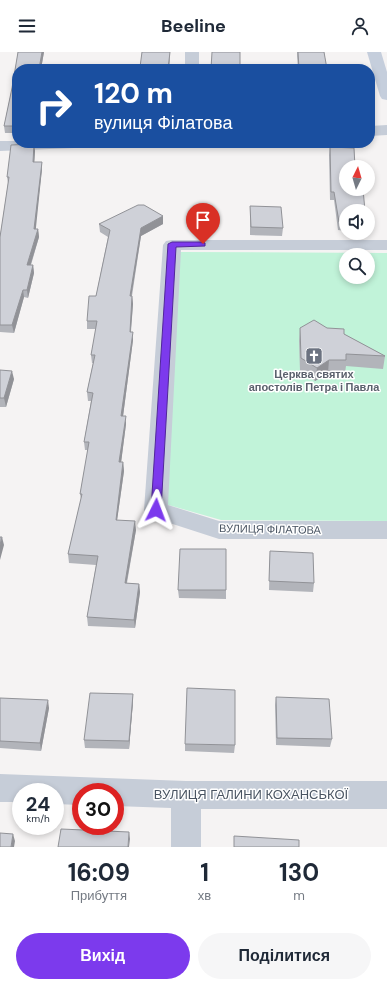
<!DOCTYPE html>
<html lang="uk">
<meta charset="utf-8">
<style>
body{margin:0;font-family:"DM Sans",sans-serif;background:#f6f6f7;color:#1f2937;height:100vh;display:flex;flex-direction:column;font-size:15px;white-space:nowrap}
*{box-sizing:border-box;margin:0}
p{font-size:13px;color:#747a83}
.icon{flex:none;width:22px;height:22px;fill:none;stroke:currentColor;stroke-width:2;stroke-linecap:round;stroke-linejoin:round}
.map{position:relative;height:795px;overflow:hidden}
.panel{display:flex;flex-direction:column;background:#fff;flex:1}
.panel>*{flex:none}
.top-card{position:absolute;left:12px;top:12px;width:363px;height:84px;border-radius:16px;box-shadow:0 2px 6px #0003;background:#1a4fa0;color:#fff;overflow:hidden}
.needle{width:26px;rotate:5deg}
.tools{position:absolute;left:339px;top:108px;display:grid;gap:8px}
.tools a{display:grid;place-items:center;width:36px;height:36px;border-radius:50%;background:#fff;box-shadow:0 2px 6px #0003;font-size:20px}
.speed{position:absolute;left:12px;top:731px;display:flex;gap:8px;font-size:20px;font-weight:700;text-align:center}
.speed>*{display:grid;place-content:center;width:52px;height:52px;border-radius:50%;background:#fff;box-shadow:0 2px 6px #0003;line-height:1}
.speed small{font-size:10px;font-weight:400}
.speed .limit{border:6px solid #d22;background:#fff;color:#111}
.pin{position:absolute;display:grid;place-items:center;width:34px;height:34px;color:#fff;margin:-41px -17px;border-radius:50% 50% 50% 0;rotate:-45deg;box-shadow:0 0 4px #0007}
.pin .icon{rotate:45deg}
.me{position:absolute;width:44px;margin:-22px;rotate:3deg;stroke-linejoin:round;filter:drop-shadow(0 0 3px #0008)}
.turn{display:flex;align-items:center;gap:14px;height:84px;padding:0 16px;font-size:18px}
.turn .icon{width:52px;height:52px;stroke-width:2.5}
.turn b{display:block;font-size:28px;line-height:34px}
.eta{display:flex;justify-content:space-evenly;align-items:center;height:68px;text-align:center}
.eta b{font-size:24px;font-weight:700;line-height:28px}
.action{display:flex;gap:8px;margin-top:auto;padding:8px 16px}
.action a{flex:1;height:46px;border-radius:24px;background:#7c3aed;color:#fff;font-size:16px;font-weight:700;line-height:46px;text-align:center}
.action a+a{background:#f6f6f7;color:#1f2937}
header{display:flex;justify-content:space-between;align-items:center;height:52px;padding:0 16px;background:#fff;font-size:18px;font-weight:700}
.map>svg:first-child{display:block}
.green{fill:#c1f3d9;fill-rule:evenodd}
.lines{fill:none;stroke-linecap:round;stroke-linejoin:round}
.street{fill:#c6cdd8;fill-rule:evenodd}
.secondary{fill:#c5cedc;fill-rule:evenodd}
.wall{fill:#b2b4ba}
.shaded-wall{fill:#919297}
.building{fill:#cfd1d8;stroke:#919297}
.route{fill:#7c3aed;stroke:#51269a}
.labels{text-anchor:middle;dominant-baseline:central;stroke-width:3;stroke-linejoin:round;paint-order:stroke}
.worship-label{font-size:11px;font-weight:bold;fill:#5b616d;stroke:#fff}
.street-label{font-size:11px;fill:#495462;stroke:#fff}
.near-street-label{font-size:13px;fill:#495462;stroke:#fff}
</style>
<header><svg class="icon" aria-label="menu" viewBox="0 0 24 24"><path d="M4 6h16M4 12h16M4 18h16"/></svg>Beeline<svg class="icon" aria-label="person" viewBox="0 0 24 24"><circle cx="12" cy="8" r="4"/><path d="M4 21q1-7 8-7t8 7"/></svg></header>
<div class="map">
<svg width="387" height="795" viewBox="0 0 387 795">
<rect width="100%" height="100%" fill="#f5f3f3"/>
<!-- green -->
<path class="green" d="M180,200L387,201V469L221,468L165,452ZM346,203H368V225H346Z"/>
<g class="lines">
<!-- street -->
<path class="street" d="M185,0H199V17H185Z
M387,73V83L370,84V74Z
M0,89H17V91H82L79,94L74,96L0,99Z
M172,188H387V198H181L168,453L219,469H387V487H219L148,464L144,458L163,193L166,189Z
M0,722L186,729H387V757H201V795H171V756L115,754V740H81V753L55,752V740H21V750H0Z"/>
<!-- secondary -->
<path class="secondary" d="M367,0H381L387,20V48L382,47L380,44Z"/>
</g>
<!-- wall -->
<path class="wall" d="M18,0H44L41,17H17V88H14L13,81H5L4,74L12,36Z
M142,0H170L169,17H140Z
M297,0H324L327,17H298L297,4Z
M34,92L35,99L34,110H42V117L35,177H38L39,185L31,213H33L34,221L28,246L24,245L14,281L0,280V185L8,131L7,125Z
M330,95L346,159V179L338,178L334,148H330L329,103Z
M250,154L283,176L282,184L250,183Z
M163,164V172L141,184L132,244L133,252L131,280L133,288L123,364L126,372L121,410H123L124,419L117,468L136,478L127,531L139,532L140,540L135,576L88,574L87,565L96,513L69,511L68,502L81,447L80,442L88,398H85L84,390L91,349H88L87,340L93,311H92L91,303L96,277H87V269L96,244L108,185L100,180L99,172Z
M300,276H327L344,282L385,304L383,317L346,314L345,321H328L315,329L300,319L299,289Z
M0,318L14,327L6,355H0Z
M270,499L314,531L313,540L269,538Z
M178,538H226V547L179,546Z
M133,642V650L129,697L85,696L84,688Z
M276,645L332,687L330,695L276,693L275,653Z
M0,646L49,656L41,699L0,696Z
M185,692L235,693L234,701L185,699Z"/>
<!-- shaded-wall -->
<path class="shaded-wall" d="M42,0H44L41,17H39Z
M170,0L169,17H168Z
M34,92L35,99L34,117L33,110Z
M42,110V117L35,185L34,177Z
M163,164V172L141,184L130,252V244L141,176Z
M38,177L39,185L28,221L27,213Z
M33,213L34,221L28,246L27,238Z
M23,238L24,245L14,281L12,273Z
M132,244L133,252L130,288V280Z
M133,280V288L122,372L121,364Z
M329,308L328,321L315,329L317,316Z
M12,319L14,327L6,355L4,346Z
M126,364V372L120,419L119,410Z
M123,410L124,419L116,476V468Z
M135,469L136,478L125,539V531Z
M2,485L4,493L0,508V493Z
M139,532L140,540L135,576L134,568Z
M133,642V650L129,697V689Z
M48,648L49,656L41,699L40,691Z
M129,780L130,787L129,795H128Z
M13,782L15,789L14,795H11Z"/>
<!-- building -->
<path class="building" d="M18,0H42L39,17H17V82L16,80H13L14,74H4L12,36Z
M142,0H170L168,17H145L146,15H140Z
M212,0H240V17H211Z
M298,0H324L327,17H299Z
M34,92L33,110H42L34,177H38L27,213H33L27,238H23L12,273H0V185L9,125H7L11,93Z
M330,95L354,96L355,115H346V137H363L365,159H346V171L339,170L334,140H331Z
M138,153H144L163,164L141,176L130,244H132L130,280H133L121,364H126L119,410H123L116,468L135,469L125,531L139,532L134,568L87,565L98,504L68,502L82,442H80L89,390H84L93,341L87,340L95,303H91L97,269H87L89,244H96L110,178L99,172Z
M250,154L281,155L283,176L251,175Z
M314,268L327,276L344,277V282L385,304L346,302V308H329L317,316L301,306L300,276Z
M0,318L12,319L4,346H0Z
M0,485H2L0,493Z
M180,497H226V538H178Z
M270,499L313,501L314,531L269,529Z
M187,636L235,638V693L185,692Z
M90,641L133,642L129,689L84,688Z
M276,645L329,647L332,687L277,686Z
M0,646L48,648L40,691L0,689Z
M61,777L129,780L128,795H58Z
M0,781L13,782L11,795H0Z
M234,784L299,788V795H234Z"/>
<!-- route -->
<path class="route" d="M203,190L205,191V194L176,195L161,458L156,461L151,458L168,192L172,190Z"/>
<!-- icons -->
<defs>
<symbol id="church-square" viewBox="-11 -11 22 22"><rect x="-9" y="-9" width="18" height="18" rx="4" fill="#6b7280" stroke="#fff"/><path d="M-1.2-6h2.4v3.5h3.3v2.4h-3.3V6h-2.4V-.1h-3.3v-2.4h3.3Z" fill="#fff"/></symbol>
</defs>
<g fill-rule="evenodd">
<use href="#church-square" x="304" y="294" width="20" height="20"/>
</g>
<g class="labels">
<!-- worship labels -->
<g class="worship-label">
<text x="314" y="322">Церква святих<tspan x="314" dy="13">апостолів Петра і Павла</tspan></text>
</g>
<!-- street labels -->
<g class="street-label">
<text transform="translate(270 477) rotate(1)">ВУЛИЦЯ ФІЛАТОВА</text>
</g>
<!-- near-street labels -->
<g class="near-street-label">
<text x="251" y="742">ВУЛИЦЯ ГАЛИНИ КОХАНСЬКОЇ</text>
</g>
</g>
</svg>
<div class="tools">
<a><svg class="needle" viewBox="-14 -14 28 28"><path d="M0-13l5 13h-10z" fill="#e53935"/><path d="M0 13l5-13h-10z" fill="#747a83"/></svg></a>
<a><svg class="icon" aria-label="sound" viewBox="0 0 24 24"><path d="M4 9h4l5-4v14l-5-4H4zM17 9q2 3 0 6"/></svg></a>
<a><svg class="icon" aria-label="search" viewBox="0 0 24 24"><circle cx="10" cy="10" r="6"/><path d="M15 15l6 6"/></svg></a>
</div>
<div class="speed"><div>24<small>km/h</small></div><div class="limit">30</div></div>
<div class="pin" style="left:203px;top:192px;background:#d93025"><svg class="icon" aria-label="arrive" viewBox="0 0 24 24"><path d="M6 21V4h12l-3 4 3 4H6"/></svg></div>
<svg class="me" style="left:156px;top:458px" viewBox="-20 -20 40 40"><path d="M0-17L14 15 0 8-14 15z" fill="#7c3aed" stroke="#fff" stroke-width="4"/></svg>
<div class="top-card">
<div class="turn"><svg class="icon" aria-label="right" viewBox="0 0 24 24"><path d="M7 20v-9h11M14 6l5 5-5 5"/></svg><div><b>120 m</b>вулиця Філатова</div></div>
</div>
</div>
<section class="panel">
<div class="eta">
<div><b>16:09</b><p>Прибуття</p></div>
<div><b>1</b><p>хв</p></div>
<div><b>130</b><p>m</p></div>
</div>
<div class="action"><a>Вихід</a><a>Поділитися</a></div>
</section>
